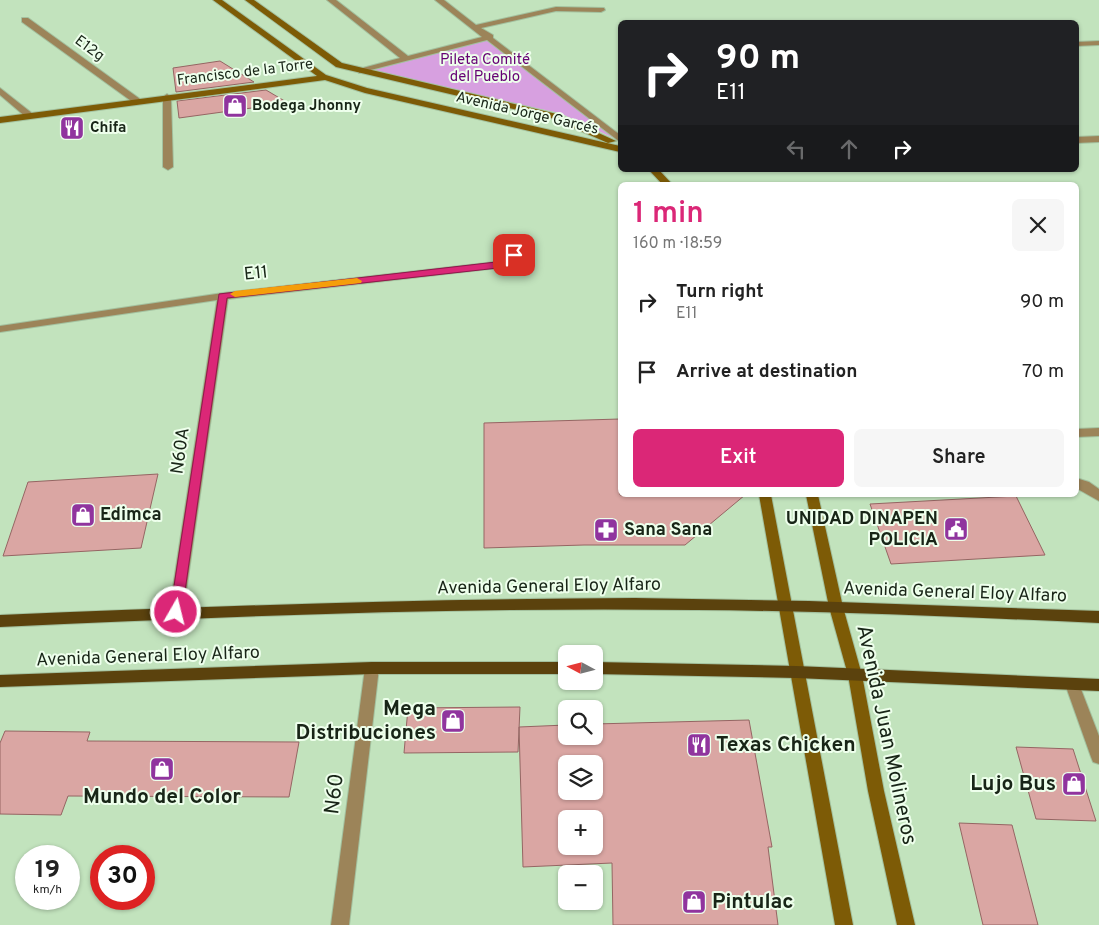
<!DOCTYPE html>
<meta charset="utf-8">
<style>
body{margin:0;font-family:Overpass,sans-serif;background:#f6f6f6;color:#222;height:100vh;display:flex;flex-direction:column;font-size:19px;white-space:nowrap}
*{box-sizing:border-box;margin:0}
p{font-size:16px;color:#767676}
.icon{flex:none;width:28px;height:28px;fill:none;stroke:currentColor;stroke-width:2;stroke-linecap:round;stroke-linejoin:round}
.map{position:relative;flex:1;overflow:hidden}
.details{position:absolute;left:618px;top:182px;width:461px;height:315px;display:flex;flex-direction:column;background:#fff;border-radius:8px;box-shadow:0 1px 4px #0004}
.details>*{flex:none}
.hud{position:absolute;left:618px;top:20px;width:461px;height:152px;border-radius:8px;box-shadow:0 1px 4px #0004;background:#202124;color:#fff;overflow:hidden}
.needle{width:32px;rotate:277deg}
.buttons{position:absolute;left:558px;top:645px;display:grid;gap:10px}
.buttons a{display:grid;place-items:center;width:45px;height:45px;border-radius:8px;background:#fff;box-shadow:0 1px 4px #0004;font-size:25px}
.speed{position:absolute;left:15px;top:845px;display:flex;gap:10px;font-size:25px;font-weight:700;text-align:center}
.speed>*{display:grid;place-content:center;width:65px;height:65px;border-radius:50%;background:#fff;box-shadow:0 1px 4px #0004;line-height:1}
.speed small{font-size:12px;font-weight:400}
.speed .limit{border:8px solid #d22;background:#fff;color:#111}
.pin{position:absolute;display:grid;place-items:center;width:42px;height:42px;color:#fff;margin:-21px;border-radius:10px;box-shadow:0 2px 8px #0006}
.me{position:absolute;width:55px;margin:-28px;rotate:8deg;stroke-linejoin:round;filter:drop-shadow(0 0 4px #0008)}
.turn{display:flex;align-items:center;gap:18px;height:105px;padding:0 15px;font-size:22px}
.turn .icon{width:65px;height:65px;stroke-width:2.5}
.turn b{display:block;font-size:35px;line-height:42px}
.lanes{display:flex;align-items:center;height:48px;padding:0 15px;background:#0003;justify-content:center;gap:25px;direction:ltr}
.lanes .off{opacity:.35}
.round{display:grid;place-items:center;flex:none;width:52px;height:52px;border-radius:8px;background:#f6f6f6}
.head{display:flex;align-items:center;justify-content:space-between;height:85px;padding:0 15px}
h1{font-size:30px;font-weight:600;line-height:38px;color:#db2777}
.button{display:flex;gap:10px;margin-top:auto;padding:10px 15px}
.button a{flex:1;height:58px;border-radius:8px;background:#db2777;color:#fff;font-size:20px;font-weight:600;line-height:58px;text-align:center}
.button a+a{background:#f6f6f6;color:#222}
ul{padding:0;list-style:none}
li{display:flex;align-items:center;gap:15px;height:70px;padding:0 15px}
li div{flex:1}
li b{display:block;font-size:19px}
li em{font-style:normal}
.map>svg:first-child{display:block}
.green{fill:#d7a0e0}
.building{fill:#daa6a3;stroke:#956563;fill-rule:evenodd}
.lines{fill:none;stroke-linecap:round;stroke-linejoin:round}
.lane-casing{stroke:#a3c19f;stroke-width:2}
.street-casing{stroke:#a3c19f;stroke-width:2}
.secondary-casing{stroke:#a3c19f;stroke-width:2}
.primary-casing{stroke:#a3c19f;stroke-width:2}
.lane{fill:#9c8459;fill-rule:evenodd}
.street{fill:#9c8459;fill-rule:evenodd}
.secondary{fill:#7d5b06;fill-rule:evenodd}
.primary{fill:#5b420d;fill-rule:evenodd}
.route{fill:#db2777;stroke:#8e194d}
.slow{fill:#f59e0b}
.labels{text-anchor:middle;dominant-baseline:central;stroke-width:4;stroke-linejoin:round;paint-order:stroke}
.far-street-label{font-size:15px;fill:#182517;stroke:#eeffec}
.far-park-label{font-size:15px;fill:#660074;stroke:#eeffec}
.far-poi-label{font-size:15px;font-weight:bold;fill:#182517;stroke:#eeffec;text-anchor:start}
.street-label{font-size:18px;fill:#182517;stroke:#eeffec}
.poi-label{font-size:18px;font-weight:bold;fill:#182517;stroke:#eeffec;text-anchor:start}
.near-poi-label{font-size:21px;font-weight:bold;fill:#182517;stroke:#eeffec;text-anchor:end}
.near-street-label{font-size:21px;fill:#182517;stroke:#eeffec}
</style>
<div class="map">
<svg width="1099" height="925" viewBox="0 0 1099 925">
<rect width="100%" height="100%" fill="#c2e3bd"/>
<!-- green -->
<path class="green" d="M490,37L620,141L560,113L362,71Z"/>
<!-- building -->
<path class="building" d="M220,61L254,82L176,92L173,68Z
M266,90L288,103L179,118L177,101Z
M620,419V495H745L685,545H584L484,548V423Z
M158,474L141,548L3,556L28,482Z
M1016,496L1045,555L891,564L870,504Z
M520,707L518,752L404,753L408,708Z
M749,720L772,847H768L778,925H613L612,863L523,867L519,727L566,725V736H594V724ZM566,764H594V791H566ZM566,819H594V846H566Z
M5,731L90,732L87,741L299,742L289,797L68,796L61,815L0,814V743Z
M1016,747L1073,749L1096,821L1036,819Z
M959,823L1012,825L1038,925H983Z"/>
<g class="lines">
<defs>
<path id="lane" d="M167,94L171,97L173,167L168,170L163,167V97Z
M1076,478L1089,482L1099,489V501L1076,488Z
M1072,678L1077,680L1079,684L1099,736V764L1093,762L1091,757L1065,684L1067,680Z"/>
<path id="street" d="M327,0H336L408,56L482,37L435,0H444L476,25L556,7L604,8L605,10L601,12L556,11L481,28L493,35V38L620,135V142L487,40L359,73V69L400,58Z
M22,18H28L140,99V103H134L22,22Z
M1099,41V45L1076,46V42Z
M0,88L33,114V118H27L0,95Z
M1099,136V142L1076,143V137Z
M514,252L519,255L518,257L498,268L228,299L183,613L181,617L176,619L171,617L169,613L217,300L0,332V326L223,293L495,262Z
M1099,428V436L1076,437V429Z
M372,662L377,664L379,668L349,925H331L365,668L367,664Z"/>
<path id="secondary" d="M213,0H222L326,75L367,88L620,146V152L365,93L325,80L0,123V117L317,76Z
M245,0H254L342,63L557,114L616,141L608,143L551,118L336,67Z
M649,170H659L673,185H663Z
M759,495H771L853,925H835Z
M806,495H818L843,607L862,675L884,791L915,925H897L868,791L848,675L829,607Z"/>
<path id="primary" d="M635,598L809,601L1099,611V623C965,617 830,611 696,610C464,607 232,616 0,627V615C212,606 423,599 635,598Z
M372,662H566V674H372L0,687V675Z
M594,662L796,666L1099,679V691L796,678L594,674Z"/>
</defs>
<!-- lane casing -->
<use href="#lane" class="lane-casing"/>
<!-- street casing -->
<use href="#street" class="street-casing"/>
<!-- secondary casing -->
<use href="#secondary" class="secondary-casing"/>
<!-- primary casing -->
<use href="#primary" class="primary-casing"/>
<!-- lane -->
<use href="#lane" class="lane"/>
<!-- street -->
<use href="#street" class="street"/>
<!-- secondary -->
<use href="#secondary" class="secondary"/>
<!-- primary -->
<use href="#primary" class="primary"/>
</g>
<!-- route -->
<path class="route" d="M511,253L519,255L498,268L227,298L182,612L181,616H171L170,612L219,294L496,262Z"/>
<!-- slow -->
<path class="slow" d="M357,278L362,281L361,283L235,297L230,294L235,291Z"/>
<!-- icons -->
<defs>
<symbol id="shop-square" viewBox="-11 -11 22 22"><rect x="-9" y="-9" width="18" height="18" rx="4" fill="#90349e" stroke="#eeffec"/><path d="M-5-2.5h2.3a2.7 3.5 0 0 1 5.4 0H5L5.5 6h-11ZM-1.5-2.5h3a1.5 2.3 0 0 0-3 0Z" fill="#fff"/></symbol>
<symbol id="restaurant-square" viewBox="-11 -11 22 22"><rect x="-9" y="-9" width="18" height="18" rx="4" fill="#90349e" stroke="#eeffec"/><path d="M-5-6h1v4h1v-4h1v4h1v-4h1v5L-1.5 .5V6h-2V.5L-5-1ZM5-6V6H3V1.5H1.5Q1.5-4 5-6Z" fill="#fff"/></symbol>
<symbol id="civic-square" viewBox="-11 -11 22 22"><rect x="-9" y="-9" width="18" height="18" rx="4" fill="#90349e" stroke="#eeffec"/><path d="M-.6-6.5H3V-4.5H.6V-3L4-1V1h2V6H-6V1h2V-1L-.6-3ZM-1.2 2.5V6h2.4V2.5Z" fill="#fff"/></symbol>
<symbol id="pharmacy-square" viewBox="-11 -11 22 22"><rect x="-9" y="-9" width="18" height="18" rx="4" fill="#90349e" stroke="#eeffec"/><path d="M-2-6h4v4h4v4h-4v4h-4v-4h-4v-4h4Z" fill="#fff"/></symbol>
</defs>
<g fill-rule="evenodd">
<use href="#shop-square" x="221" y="92" width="28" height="28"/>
<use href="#restaurant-square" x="58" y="114" width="28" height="28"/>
<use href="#shop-square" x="69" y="501" width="28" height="28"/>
<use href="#civic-square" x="942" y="515" width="28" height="28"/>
<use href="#pharmacy-square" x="592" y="516" width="28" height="28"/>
<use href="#shop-square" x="439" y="707" width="28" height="28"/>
<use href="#restaurant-square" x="685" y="731" width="28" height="28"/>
<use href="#shop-square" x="148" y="755" width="28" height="28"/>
<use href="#shop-square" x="1060" y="770" width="28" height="28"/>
<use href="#shop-square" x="680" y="888" width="28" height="28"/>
</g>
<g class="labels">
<!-- far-street labels -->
<g class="far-street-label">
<text transform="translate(89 49) rotate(36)">E12g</text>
<text transform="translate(245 73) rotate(-7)">Francisco de la Torre</text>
<text transform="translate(527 114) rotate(13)">Avenida Jorge Garcés</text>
</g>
<!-- far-park labels -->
<g class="far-park-label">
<text x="485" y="60">Pileta Comité<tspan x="485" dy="17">del Pueblo</tspan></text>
</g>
<!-- far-poi labels -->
<g class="far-poi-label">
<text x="252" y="106">Bodega Jhonny</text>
<text x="90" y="128">Chifa</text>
</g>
<!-- street labels -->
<g class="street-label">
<text transform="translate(256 274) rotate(-6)">E11</text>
<text transform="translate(181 451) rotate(-82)">N60A</text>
<text transform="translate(549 587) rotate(-1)">Avenida General Eloy Alfaro</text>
<text transform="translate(955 593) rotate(2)">Avenida General Eloy Alfaro</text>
<text transform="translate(148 657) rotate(-2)">Avenida General Eloy Alfaro</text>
</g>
<!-- poi labels -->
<g class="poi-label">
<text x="100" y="515">Edimca</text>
<text x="938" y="519" text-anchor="end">UNIDAD DINAPEN<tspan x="938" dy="21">POLICIA</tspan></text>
<text x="624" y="530">Sana Sana</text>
</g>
<!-- near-poi labels -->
<g class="near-poi-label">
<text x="436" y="709">Mega<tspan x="436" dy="24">Distribuciones</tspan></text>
<text x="716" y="745" text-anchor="start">Texas Chicken</text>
<text x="1056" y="784">Lujo Bus</text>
<text x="162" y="797" text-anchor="middle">Mundo del Color</text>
<text x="712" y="902" text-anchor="start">Pintulac</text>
</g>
<!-- near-street labels -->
<g class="near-street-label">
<text transform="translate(886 735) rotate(78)">Avenida Juan Molineros</text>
<text transform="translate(335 794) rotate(-83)">N60</text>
</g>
</g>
</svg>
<div class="buttons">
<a><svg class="needle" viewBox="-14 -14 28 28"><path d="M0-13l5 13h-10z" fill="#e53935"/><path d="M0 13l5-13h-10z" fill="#767676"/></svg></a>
<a><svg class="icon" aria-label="search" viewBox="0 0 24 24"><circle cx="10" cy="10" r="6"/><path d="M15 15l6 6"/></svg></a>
<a><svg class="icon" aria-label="layers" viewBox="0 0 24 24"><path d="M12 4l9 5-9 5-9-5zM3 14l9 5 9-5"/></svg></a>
<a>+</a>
<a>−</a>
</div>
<div class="speed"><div>19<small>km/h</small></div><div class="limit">30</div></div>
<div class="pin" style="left:514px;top:255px;background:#d93025"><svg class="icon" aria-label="arrive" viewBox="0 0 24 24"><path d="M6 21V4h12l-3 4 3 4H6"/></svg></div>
<svg class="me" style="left:176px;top:612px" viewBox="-20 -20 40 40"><circle r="17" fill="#db2777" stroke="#fff" stroke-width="3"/><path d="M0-11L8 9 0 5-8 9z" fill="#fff"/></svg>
<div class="hud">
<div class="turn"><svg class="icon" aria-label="right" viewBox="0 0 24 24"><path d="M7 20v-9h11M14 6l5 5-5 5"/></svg><div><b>90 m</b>E11</div></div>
<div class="lanes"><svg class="icon off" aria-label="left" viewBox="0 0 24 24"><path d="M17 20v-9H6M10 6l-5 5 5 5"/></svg><svg class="icon off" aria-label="ahead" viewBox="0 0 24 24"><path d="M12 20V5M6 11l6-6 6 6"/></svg><svg class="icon" aria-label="right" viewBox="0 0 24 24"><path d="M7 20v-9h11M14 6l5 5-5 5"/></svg></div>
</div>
<section class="details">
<div class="head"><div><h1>1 min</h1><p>160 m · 18:59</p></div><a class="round"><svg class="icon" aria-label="close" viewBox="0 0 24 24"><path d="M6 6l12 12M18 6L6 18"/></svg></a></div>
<ul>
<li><svg class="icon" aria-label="right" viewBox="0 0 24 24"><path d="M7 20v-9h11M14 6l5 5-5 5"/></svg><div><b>Turn right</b><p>E11</p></div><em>90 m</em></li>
<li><svg class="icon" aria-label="arrive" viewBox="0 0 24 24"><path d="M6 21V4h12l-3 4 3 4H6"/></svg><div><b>Arrive at destination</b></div><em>70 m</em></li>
</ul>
<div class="button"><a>Exit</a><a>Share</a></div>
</section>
</div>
